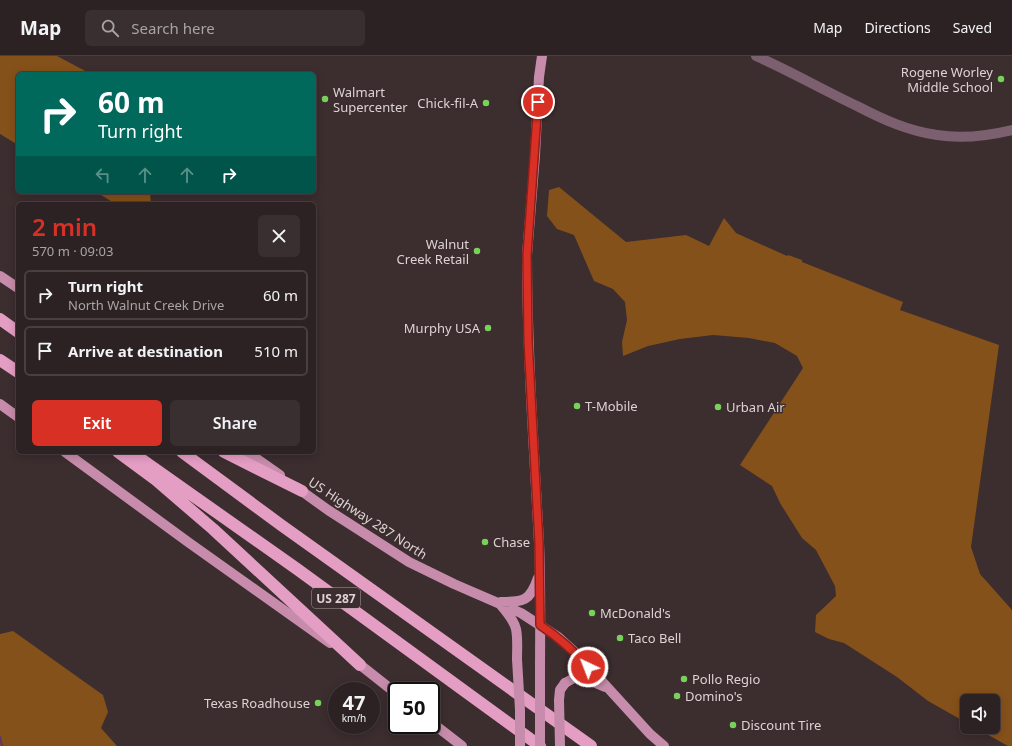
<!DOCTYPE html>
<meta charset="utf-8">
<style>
body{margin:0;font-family:"Noto Sans",sans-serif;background:#392f30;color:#f1f3f6;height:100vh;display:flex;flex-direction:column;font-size:15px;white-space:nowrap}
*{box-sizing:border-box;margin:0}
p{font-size:13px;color:#a7a4a6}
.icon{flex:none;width:22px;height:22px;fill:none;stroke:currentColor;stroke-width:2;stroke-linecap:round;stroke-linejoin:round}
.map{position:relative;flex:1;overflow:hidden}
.drawer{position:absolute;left:16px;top:146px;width:300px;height:252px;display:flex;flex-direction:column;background:#2d2223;border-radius:6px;box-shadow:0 2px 10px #0003,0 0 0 1px #483f41}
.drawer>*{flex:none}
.hud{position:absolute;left:16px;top:16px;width:300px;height:122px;border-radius:6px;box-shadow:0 2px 10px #0003,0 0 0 1px #483f41;background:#00695c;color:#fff;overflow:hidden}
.buttons{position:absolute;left:960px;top:638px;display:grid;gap:8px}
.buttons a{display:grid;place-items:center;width:40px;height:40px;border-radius:6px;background:#2d2223;box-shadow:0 2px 10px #0003,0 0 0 1px #483f41;font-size:20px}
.speed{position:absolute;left:328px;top:626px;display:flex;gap:8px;font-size:20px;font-weight:700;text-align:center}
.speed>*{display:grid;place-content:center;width:52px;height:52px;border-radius:50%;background:#2d2223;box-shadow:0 2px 10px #0003,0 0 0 1px #483f41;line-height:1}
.speed small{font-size:10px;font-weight:400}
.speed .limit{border:2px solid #111;border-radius:6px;background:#fff;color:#111}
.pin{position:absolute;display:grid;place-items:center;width:34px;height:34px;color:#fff;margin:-17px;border:2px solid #fff;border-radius:50%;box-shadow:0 1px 4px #0007}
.me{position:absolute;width:44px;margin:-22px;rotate:317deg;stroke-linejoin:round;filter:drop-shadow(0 0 3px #0008)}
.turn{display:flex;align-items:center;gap:14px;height:84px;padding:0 16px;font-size:18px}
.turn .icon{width:52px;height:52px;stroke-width:2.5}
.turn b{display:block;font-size:28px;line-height:34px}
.lanes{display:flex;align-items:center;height:38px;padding:0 16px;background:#0003;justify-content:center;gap:20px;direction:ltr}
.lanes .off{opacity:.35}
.round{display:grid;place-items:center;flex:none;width:42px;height:42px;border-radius:6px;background:#392f30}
.headline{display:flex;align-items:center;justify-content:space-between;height:68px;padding:0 16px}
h1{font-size:24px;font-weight:600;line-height:30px;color:#d93025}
.primary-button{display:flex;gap:8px;margin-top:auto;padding:8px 16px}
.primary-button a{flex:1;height:46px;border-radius:6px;background:#d93025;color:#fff;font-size:16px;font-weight:600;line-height:46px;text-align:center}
.primary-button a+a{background:#392f30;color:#f1f3f6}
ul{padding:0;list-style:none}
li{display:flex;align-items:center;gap:12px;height:50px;margin:0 8px 6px;padding:0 8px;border:2px solid #483f41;border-radius:6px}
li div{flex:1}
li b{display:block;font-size:15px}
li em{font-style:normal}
header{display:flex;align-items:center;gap:24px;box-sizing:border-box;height:56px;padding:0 20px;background:#2d2223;border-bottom:1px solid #483f41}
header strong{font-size:19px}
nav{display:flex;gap:22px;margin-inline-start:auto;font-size:14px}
.search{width:280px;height:36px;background:#392f30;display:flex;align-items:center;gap:10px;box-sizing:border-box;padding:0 14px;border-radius:6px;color:#a7a4a6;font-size:15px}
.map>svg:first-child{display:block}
.forest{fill:#85511a}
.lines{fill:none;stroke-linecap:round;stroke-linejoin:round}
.stream{stroke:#603568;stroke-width:2}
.minor{stroke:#7d606f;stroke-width:10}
.major{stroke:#c78cab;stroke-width:10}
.highway{stroke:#e49dc3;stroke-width:12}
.major-bridge{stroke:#c78cab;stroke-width:10}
.route-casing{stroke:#8d1f18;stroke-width:10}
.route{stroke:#d93025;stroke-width:7}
.poi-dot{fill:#77d259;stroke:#3c2d2f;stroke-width:1.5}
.labels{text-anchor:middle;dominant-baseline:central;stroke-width:3;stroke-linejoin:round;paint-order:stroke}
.shield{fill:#3c2d2f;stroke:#ada1a2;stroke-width:1}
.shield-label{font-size:12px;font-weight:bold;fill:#ddd3d4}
.poi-label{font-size:13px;fill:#ddd3d4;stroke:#3c2d2f;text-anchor:start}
.street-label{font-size:13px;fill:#ddd3d4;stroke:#3c2d2f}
</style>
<header>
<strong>Map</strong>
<div class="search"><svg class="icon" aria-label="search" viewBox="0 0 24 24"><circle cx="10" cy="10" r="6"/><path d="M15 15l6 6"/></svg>Search here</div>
<nav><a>Map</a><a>Directions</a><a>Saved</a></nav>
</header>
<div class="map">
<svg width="1012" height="690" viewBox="0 0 1012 690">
<rect width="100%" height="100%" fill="#3c2d2f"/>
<!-- forest -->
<path class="forest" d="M0,0H57L91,18H18V89L0,78Z
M559,131L626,186L686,179L709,190L724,162L736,177L787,200L788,199L802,204V206L903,246L900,254L999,289L971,491L980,518L1012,554V690H1008L974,671H993V645H967V667L928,645L897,621L844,587L829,583L815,576L816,559L836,540L835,530L816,494L802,482L780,447L772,430L740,409L803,312L797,300L775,287L749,282L713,279L680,283L648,290L623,300L622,286L627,264L625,246L613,233L594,225L574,179L557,173L547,160L549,134Z
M96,136H150L151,148H116Z
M13,575L103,639L108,656L101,672L117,690H0V578Z"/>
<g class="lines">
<!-- stream -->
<path class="stream" d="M0,681L2,690"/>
<!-- minor -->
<path class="minor" d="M756,0C790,15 823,34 857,50C882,63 908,75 937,79C962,83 987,80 1012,74"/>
<!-- major -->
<path class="major" d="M0,220L18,232
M0,348L18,361
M65,396L188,486L330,587
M247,396L280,419
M296,431L328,454L409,506L454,528L521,557L558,581L578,599L650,678L664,690
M501,546C524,546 530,545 538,522
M500,548C506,555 514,564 516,573C518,583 517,593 517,603
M354,604L397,638
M540,620C540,575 541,531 539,487C534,391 527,295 527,199L535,99L539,21L542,0
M565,627L574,622L586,623L605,631
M431,666L462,690"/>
<!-- highway -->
<path class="highway" d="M0,263L18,276
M0,304L18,316
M118,396L156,424L213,473L360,609
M131,396L297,513L540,690
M182,396L281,469L591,690
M224,396L302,435"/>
<!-- major-bridge -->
<path class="major-bridge" d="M517,603L520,654V690
M540,690V620
M560,690L559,644L560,634L565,627"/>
</g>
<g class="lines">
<defs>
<path id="route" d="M538,46L527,199L528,284L539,487L540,569C558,581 574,595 588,611"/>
</defs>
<!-- route casing -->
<use href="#route" class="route-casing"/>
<!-- route -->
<use href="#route" class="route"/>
</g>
<!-- markers -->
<g class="poi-dot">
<circle cx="1001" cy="23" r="4"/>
<circle cx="325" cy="43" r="4"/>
<circle cx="486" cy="47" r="4"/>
<circle cx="477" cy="195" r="4"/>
<circle cx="488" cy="272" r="4"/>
<circle cx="577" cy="350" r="4"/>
<circle cx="718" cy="351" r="4"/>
<circle cx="485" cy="486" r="4"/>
<circle cx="592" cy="557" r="4"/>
<circle cx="620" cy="582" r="4"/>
<circle cx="684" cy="623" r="4"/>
<circle cx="677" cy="640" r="4"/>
<circle cx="318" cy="647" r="4"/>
<circle cx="733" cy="669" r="4"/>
</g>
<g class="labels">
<!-- shield labels -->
<rect class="shield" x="312" y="532" width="48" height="20" rx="3"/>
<g class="shield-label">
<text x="336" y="542">US 287</text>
</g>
<!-- poi labels -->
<g class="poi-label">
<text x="993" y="16" text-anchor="end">Rogene Worley<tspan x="993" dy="15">Middle School</tspan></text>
<text x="333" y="36">Walmart<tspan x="333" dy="15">Supercenter</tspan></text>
<text x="478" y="47" text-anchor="end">Chick-fil-A</text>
<text x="469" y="188" text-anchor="end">Walnut<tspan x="469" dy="15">Creek Retail</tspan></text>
<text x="480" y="272" text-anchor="end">Murphy USA</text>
<text x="585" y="350">T-Mobile</text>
<text x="726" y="351">Urban Air</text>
<text x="493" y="486">Chase</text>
<text x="600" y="557">McDonald's</text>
<text x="628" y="582">Taco Bell</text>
<text x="692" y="623">Pollo Regio</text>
<text x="685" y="640">Domino's</text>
<text x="310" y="647" text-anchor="end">Texas Roadhouse</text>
<text x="741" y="669">Discount Tire</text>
</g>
<!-- street labels -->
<g class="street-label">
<text transform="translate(368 462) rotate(33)">US Highway 287 North</text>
</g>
</g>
</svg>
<div class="buttons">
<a><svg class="icon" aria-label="sound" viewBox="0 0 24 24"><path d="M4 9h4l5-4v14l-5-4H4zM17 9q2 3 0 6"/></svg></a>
</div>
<div class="speed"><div>47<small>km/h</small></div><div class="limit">50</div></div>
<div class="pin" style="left:538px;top:46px;background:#d93025"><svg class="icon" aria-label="arrive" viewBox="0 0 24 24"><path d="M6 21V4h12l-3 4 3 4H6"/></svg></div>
<svg class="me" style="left:588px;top:611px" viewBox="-20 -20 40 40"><circle r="17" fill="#d93025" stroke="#fff" stroke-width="3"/><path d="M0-11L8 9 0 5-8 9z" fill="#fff"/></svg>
<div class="hud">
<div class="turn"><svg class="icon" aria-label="right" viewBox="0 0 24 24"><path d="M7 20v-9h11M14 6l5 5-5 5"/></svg><div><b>60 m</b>Turn right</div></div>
<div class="lanes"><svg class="icon off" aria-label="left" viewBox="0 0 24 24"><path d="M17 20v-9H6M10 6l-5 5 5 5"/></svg><svg class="icon off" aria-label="ahead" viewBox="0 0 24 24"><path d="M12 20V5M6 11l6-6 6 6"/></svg><svg class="icon off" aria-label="ahead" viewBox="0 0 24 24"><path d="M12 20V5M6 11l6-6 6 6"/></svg><svg class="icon" aria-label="right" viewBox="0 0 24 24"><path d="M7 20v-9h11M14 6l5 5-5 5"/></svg></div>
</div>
<section class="drawer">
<div class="headline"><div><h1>2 min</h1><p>570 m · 09:03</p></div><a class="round"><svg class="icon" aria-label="close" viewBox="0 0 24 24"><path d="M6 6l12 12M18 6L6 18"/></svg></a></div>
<ul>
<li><svg class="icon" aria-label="right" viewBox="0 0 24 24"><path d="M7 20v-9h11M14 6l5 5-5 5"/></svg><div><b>Turn right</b><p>North Walnut Creek Drive</p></div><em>60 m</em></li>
<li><svg class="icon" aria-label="arrive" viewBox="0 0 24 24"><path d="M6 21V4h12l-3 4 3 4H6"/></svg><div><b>Arrive at destination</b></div><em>510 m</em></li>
</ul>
<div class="primary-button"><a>Exit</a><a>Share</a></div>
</section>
</div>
